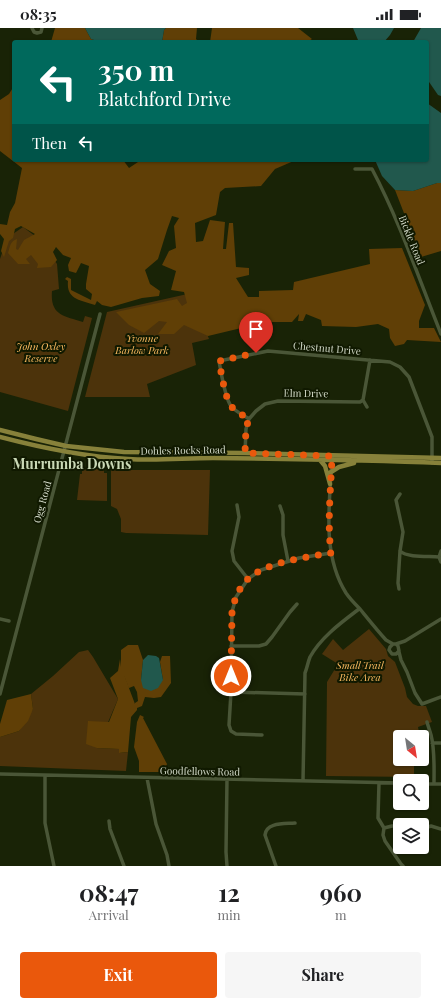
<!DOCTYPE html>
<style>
body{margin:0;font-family:"Playfair Display",serif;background:#f6f6f6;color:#202124;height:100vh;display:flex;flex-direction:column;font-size:15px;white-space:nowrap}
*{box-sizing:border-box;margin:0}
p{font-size:13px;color:#757577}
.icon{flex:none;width:22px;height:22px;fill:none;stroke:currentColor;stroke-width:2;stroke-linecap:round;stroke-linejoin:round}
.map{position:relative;height:838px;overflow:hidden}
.details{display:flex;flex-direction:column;background:#fff;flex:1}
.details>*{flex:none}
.top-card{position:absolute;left:12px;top:12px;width:417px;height:122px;border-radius:4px;box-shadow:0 1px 3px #0004;background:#00695c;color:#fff;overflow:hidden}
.needle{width:26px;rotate:150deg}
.buttons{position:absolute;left:393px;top:702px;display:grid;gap:8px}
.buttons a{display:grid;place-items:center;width:36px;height:36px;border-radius:4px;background:#fff;box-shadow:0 1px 3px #0004;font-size:20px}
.pin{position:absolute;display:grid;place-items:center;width:34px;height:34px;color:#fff;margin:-41px -17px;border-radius:50% 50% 50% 0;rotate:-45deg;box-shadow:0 0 4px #0007}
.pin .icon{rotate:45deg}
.me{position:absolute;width:44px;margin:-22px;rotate:0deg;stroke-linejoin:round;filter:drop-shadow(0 0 3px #0008)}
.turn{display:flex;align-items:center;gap:14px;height:84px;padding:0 20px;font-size:18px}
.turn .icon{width:52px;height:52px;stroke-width:2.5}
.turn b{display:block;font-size:28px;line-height:34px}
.then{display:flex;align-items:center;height:38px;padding:0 20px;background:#0003;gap:8px;font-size:15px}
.eta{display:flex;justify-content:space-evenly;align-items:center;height:68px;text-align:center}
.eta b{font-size:24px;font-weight:700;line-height:28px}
.cta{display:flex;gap:8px;margin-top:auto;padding:8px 20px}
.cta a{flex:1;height:46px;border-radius:4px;background:#ea580c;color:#fff;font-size:16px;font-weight:700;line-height:46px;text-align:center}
.cta a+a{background:#f6f6f6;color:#202124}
.status{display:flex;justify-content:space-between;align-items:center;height:28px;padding:0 20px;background:#fff;direction:ltr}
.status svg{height:11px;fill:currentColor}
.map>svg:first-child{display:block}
.green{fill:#4c330b}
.forest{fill:#603f06}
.water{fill:#21584d}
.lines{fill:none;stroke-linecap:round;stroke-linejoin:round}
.minor{stroke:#4a5637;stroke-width:3.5}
.major{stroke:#87813a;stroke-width:4.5}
.route{stroke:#ea580c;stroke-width:7;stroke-dasharray:0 12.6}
.labels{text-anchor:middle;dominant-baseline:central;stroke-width:4;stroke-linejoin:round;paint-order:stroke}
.street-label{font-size:10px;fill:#d5dccb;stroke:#101900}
.park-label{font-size:10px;font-style:italic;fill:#fab95f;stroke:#101900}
.district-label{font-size:14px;font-weight:bold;fill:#cad9b6;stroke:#101900}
</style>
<div class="status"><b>08:35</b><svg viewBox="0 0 49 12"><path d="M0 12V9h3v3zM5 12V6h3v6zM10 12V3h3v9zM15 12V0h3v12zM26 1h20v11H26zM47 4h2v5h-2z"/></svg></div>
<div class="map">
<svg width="441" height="838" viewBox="0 0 441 838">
<rect width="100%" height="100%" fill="#192306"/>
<!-- green -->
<path class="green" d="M23,199L43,214L57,236L59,261L52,263C50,287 63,288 83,294L85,288L92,290L68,383L0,364V231L7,210Z
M192,265L209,311L192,315L196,337L147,356L150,369H85L107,284Z
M82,441H104V445H107V473L77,472L80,446H82Z
M111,442H210L208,507L126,505L121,504V491L117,481L111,478Z
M369,601L386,621L388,628L395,634L405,660L407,669L413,676L418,678H426L432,694L418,699L420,709H400V731H414V749L326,748L327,654L338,636L322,626L333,611L343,622Z
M88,622L93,629L118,671L97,720L119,721L120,725L128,724L126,743L0,738V709L19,703L33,681L31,666L53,648L79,624Z"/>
<!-- forest -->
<path class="forest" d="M55,0H85L91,11L100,14H51Z
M166,0H197L196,11L199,14H162L164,2Z
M212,0H298L312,11L307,14H210Z
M14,58V132H123L129,140L141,132H296L275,141L261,158L225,160L220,164L216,187L195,195L196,214L203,213L210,192L225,194L223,221H226L229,195H233L236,239L249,240V247L236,250L248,269H259V263L293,262L294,254L370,236L369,221L402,220L425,277L419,293V300H434L441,314L407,312L404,316L395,318L390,310L389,301L378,296L356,299L322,298L321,292L306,286L303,293H298L299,286L292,294H267L208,308L184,297L174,306H158L167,294L159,293L144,305L129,297L116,284L177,271L182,278L187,275L184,264L171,262L176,243L162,237L169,223L176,220L174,198L179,190L172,188L167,202L158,231L145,242L150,256L160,263L159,268L142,270L111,279L102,277L97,273L95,277C81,272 66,272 68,253L65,251L67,249L71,251V262L91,272L92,266L86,261V256L89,238L81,235L76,245L69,243L68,237L71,230L63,227L56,219L53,224L57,232L51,239L37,240L38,236L31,227L26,231L30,236H18L8,225C10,219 10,213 17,211L16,221L18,222L24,212L35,206L21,198L15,201L13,210L9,213L4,229L1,223L4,211L0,206V196L7,197L10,184L15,175L22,140L0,123V72L9,66Z
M437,155H441V223L421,229L395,162L413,163Z
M128,617H138L143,632L141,652H163L160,634L162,628H170L171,655L161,669L154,670L145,669L142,678L137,680V682L131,689L128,724L119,725V721L97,720L86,716L88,693L109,694L118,671L110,650L118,643L120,631L121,639L135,676V675L138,673L137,664L134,658L129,660L121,639V622Z
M31,666L33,681L28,693L19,703L0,709V696L7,672Z
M140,687L144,689L143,690L167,736L166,739L160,744H139V733L134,719L137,694Z"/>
<!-- water -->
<path class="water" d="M85,0H166L164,2L162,14H100L91,11Z
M353,0H394L390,7L384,14H360L358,12Z
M421,0H441V68L438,67L427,51V14H413Z
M427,75L441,85V155H437L413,163L395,162L382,148L375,132H427Z
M148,627L156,628L159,630L163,652L158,660L151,663L143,660L141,652L143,632Z"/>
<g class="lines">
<!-- minor -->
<path class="minor" d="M32,0L34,4L37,5L41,4L42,0
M355,141H372C400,194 419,251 441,306
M363,372L367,379
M249,391C243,387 236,384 231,378C225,370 221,344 219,333L268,323L390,334L400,339L409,349L432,409V435
M245,425L246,401L249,391L256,383L265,376L278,373L360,374L363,372L370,332
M332,430C330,474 321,525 346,565C350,571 355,576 360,581C369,592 377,602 386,612L393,616H396L398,618L399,623L396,626H392L389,622L390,619L393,616
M237,477L239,489L232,523L234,533L248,551
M280,478L283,487V507L288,533
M400,523C408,530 428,528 439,529
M441,523L439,529L441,534
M399,561L398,555L400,523L403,504L396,472L400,466
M0,591L9,593
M396,616L405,613L441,591
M231,618H259L266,616L272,609L290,584L297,576
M399,624L401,632L407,644L415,665L422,676L441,669
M231,664L305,666
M0,666L100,286
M427,694C428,698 430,703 431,707C435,722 434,740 434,756
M262,707L236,706L231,703L229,697L231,664L232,584L236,569L248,551L261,542L299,530L331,525
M432,715H441
M0,746L400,755
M45,748V795L54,838
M147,750L156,796L167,827L169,838
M303,753L305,645C307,640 308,634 310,629C321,609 342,594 359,581
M379,755L378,790L384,800L383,807L385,813L401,836L403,838
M422,756H441
M109,793L110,801L124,838
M384,800L392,798H400
M422,801L431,798L441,801
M227,838L226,824L227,751
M276,838L265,807C266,794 285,796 295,795"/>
<!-- major -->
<path class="major" d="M0,402L36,411L66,418L124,424L245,425L441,430
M0,409C42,420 84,429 128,431C157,433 185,430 213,430C289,431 365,432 441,435
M320,432L325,438L330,456
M331,444L339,439L354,435"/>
</g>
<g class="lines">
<!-- route -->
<path class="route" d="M231,648L232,584C234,572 239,559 248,551C266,534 307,529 331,525C327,493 331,460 332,428L245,425L246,400L249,391C243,387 236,384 231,378C225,370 221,343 219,333L256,325"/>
</g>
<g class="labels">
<!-- street labels -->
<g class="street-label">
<text transform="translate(412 212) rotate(68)">Bickle Road</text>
<text transform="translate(327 320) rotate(5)">Chestnut Drive</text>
<text transform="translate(306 365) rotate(1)">Elm Drive</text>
<text transform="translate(183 422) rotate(-1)">Dohles Rocks Road</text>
<text transform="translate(42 474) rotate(-75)">Ogg Road</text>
<text transform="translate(200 743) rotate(1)">Goodfellows Road</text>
</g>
<!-- park labels -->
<g class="park-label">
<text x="142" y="310">Yvonne<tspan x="142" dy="12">Barlow Park</tspan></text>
<text x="41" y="318">John Oxley<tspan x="41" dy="12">Reserve</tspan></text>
<text x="360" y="637">Small Trail<tspan x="360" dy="12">Bike Area</tspan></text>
</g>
<!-- district labels -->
<g class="district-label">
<text x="72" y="435">Murrumba Downs</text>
</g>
</g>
</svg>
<div class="buttons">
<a><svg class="needle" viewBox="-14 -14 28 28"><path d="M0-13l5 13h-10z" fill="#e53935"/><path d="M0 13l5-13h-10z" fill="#757577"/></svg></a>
<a><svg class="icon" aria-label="search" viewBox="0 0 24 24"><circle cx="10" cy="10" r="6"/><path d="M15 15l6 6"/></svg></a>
<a><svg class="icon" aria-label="layers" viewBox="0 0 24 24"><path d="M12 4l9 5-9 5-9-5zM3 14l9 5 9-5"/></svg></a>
</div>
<div class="pin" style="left:256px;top:325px;background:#d93025"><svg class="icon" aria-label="arrive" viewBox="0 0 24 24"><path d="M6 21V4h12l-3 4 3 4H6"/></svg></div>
<svg class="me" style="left:231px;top:648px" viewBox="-20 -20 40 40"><circle r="17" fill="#ea580c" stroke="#fff" stroke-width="3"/><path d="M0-11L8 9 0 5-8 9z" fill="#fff"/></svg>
<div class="top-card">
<div class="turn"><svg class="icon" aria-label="left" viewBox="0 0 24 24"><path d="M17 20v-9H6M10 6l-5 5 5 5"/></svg><div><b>350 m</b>Blatchford Drive</div></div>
<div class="then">Then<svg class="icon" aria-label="left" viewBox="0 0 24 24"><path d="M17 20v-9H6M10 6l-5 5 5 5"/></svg></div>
</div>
</div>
<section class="details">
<div class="eta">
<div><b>08:47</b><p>Arrival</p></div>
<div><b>12</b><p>min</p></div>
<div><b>960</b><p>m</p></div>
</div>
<div class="cta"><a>Exit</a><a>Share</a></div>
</section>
